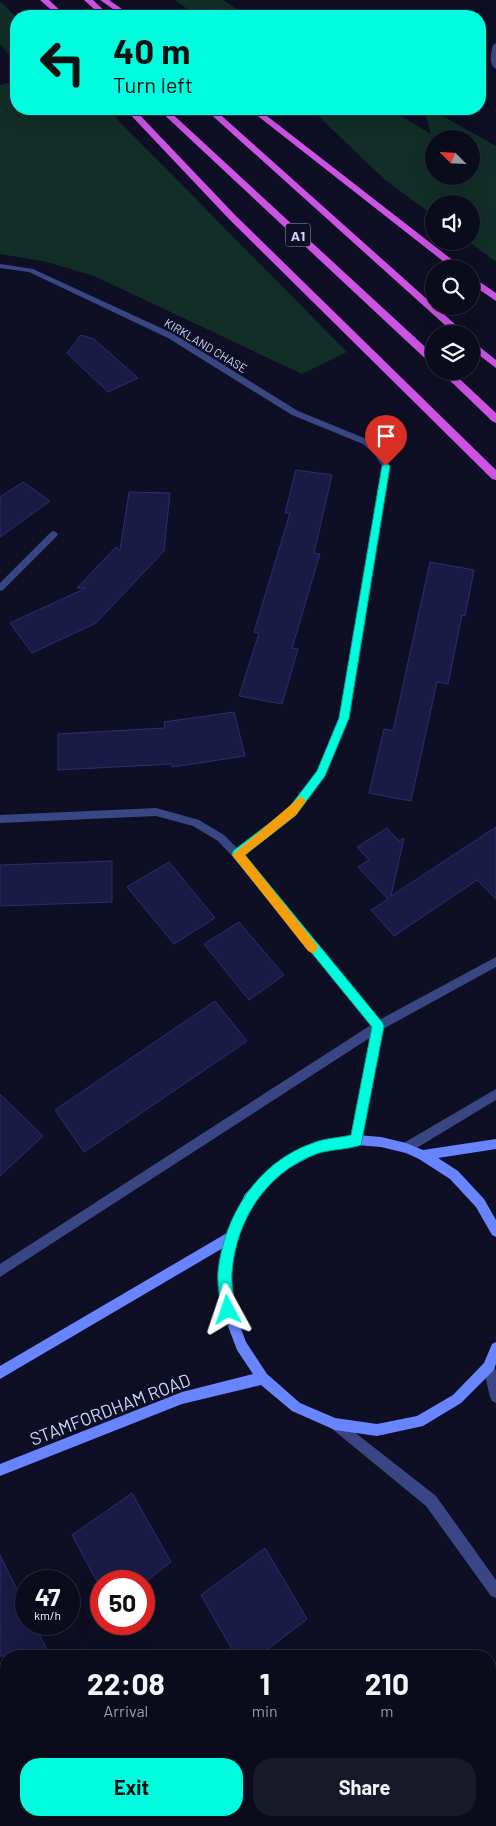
<!DOCTYPE html>
<style>
body{margin:0;font-family:Barlow,sans-serif;background:#181928;color:#f1f3f6;height:100vh;display:flex;flex-direction:column;font-size:19px;white-space:nowrap}
*{box-sizing:border-box;margin:0}
p{font-size:16px;color:#999ba3}
.icon{flex:none;width:28px;height:28px;fill:none;stroke:currentColor;stroke-width:2;stroke-linecap:round;stroke-linejoin:round}
.map{position:relative;flex:1;overflow:hidden}
.panel{position:absolute;left:0px;top:1650px;width:496px;height:176px;display:flex;flex-direction:column;background:#0a0b1b;border-radius:20px 20px 0 0;box-shadow:0 5px 20px #0002,0 0 0 1px #2a2b3a}
.panel>*{flex:none}
.banner{position:absolute;left:10px;top:10px;width:476px;height:105px;border-radius:20px;box-shadow:0 5px 20px #0002,0 0 0 1px #2a2b3a;background:#00fcdf;color:#111;overflow:hidden}
.needle{width:32px;rotate:294deg}
.buttons{position:absolute;left:425px;top:130px;display:grid;gap:10px}
.buttons a{display:grid;place-items:center;width:55px;height:55px;border-radius:50%;background:#0a0b1b;box-shadow:0 5px 20px #0002,0 0 0 1px #2a2b3a;font-size:25px}
.speed{position:absolute;left:15px;top:1570px;display:flex;gap:10px;font-size:25px;font-weight:700;text-align:center}
.speed>*{display:grid;place-content:center;width:65px;height:65px;border-radius:50%;background:#0a0b1b;box-shadow:0 5px 20px #0002,0 0 0 1px #2a2b3a;line-height:1}
.speed small{font-size:12px;font-weight:400}
.speed .limit{border:8px solid #d22;background:#fff;color:#111}
.pin{position:absolute;display:grid;place-items:center;width:42px;height:42px;color:#fff;margin:-51px -21px;border-radius:50% 50% 50% 0;rotate:-45deg;box-shadow:0 0 5px #0007}
.pin .icon{rotate:45deg}
.me{position:absolute;width:55px;margin:-28px;rotate:355deg;stroke-linejoin:round;filter:drop-shadow(0 0 4px #0008)}
.turn{display:flex;align-items:center;gap:18px;height:105px;padding:0 20px;font-size:22px}
.turn .icon{width:65px;height:65px;stroke-width:2.5}
.turn b{display:block;font-size:35px;line-height:42px}
.eta{display:flex;justify-content:space-evenly;align-items:center;height:85px;text-align:center}
.eta b{font-size:30px;font-weight:700;line-height:35px}
.cta{display:flex;gap:10px;margin-top:auto;padding:10px 20px}
.cta a{flex:1;height:58px;border-radius:20px;background:#00fcdf;color:#111;font-size:20px;font-weight:700;line-height:58px;text-align:center}
.cta a+a{background:#181928;color:#f1f3f6}
.map>svg:first-child{display:block}
.green{fill:#112e27;fill-rule:evenodd}
.building{fill:#1a1b45;stroke:#2c2d71}
.lines{fill:none;stroke-linecap:round;stroke-linejoin:round}
.service{fill:#394683;fill-rule:evenodd}
.minor{fill:#394683;fill-rule:evenodd}
.tertiary{fill:#394683;fill-rule:evenodd}
.secondary{fill:#6885ff;fill-rule:evenodd}
.trunk{fill:#ce52e4;fill-rule:evenodd}
.route{fill:#00fcdf;stroke:#00a491}
.slow{fill:#f59e0b}
.labels{text-anchor:middle;dominant-baseline:central;stroke-width:5;stroke-linejoin:round;paint-order:stroke}
.far-street-label{font-size:12px;fill:#d1d6ff;stroke:#0e0f24}
.shield{fill:#0e0f24;stroke:#969abd;stroke-width:1}
.shield-label{font-size:14px;font-weight:bold;fill:#d1d6ff}
.near-street-label{font-size:18px;fill:#d1d6ff;stroke:#0e0f24}
</style>
<div class="map">
<svg width="496" height="1826" viewBox="0 0 496 1826">
<rect width="100%" height="100%" fill="#0e0f24"/>
<!-- green -->
<path class="green" d="M175,0H223L247,16H197Z
M0,1L16,17V63L0,44Z
M16,81V109H107L347,352L302,374L94,276L47,262L0,254V85Z
M311,109H389L431,134L424,109H430L496,146V262L468,241H471V204H434V216L385,180ZM434,139H471V176H434Z"/>
<!-- building -->
<path class="building" d="M81,335L94,339L138,378L108,392L67,353Z
M296,470L332,475L314,553L320,554L292,648L298,649L282,704L239,696L259,633L254,632L290,513H285Z
M23,482L50,501L0,537V497Z
M129,492L170,493L164,551L96,623L32,653L10,623L86,588H77L116,547L120,550Z
M430,562L474,570L465,616L462,615L448,684L437,682L411,801L369,793L384,729L393,731Z
M234,712L245,756L172,767V764L58,770V734L165,728L164,722Z
M496,827V899L477,880L394,936L371,910L388,899L358,867L369,860L357,847L387,828L399,841L404,838L391,896Z
M112,861V902L0,906V865Z
M169,862L215,918L174,944L127,887Z
M239,922L284,975L249,1000L204,944Z
M215,1001L247,1041L84,1152L55,1110Z
M0,1094L43,1136L0,1176Z
M132,1493L171,1562L144,1583L101,1581V1589L72,1535Z
M265,1548L307,1619L259,1656H236L201,1595Z
M0,1555L26,1608V1624H34L50,1656H0Z"/>
<g class="lines">
<!-- service -->
<path class="service" d="M496,1089V1100L410,1152L406,1153L402,1152L400,1148L402,1144Z"/>
<!-- minor -->
<path class="minor" d="M496,43V69C488,64 491,53 493,45Z
M0,264L33,269L174,334L298,411L369,440L380,450L390,466L349,718L325,776L295,815L243,856L379,1020L496,957V967L383,1029L361,1144L357,1145L353,1144L351,1140L371,1037L0,1277V1264L371,1025L234,858L218,841L193,826L156,816L0,823V815L156,808L199,820L224,835L238,849L289,809L318,771L339,718L382,466L374,454L363,444L292,415L168,338L29,272L0,268Z
M54,531L58,534L57,536L3,590L0,591V583L51,532Z
M129,1820H148L145,1826H126Z"/>
<!-- tertiary -->
<path class="tertiary" d="M489,1361L493,1363L496,1371V1403L492,1401L490,1397L483,1367L485,1363Z
M335,1418L339,1420L436,1496L496,1580V1598L491,1596L426,1506L331,1428L329,1424L331,1420Z"/>
<!-- secondary -->
<path class="secondary" d="M357,1135L381,1137L406,1143L423,1150L496,1139V1149L438,1158L458,1171L484,1199L496,1220V1237L492,1235L476,1207L450,1179L419,1159L406,1153L381,1147L357,1145L317,1153L282,1172L253,1202L237,1238L231,1273L234,1310L246,1342L267,1374L300,1403L335,1418L377,1424L417,1416L453,1395L484,1363L492,1344L496,1342V1364L493,1371L461,1403L423,1426L377,1436L335,1430L292,1411L261,1385L182,1404L0,1476V1464L182,1392L253,1374L237,1350L222,1310L219,1273L223,1248L0,1379V1366L227,1233L245,1194L274,1164L315,1143Z"/>
<!-- trunk -->
<path class="trunk" d="M40,0H49L66,16H58Z
M84,0H93L110,16H102Z
M100,0H109L132,16H123Z
M125,109H134L235,215L496,470V480L492,479L229,219Z
M158,109H167L434,355V364L430,363Z
M205,109H214L466,334H455Z
M249,109H258L464,269H453Z
M471,276L496,293V301L471,284Z
M471,340L496,360V368L471,349Z
M440,371H451L496,413V423L492,421Z"/>
</g>
<!-- route -->
<path class="route" d="M386,463L390,466L349,718L325,776L296,815L245,855L382,1022L384,1026L361,1145C347,1150 330,1149 316,1154C266,1173 236,1220 232,1272C231,1284 234,1298 235,1310L233,1315L228,1317L223,1315L221,1310C220,1298 217,1284 218,1272C224,1215 258,1162 313,1143C325,1138 339,1138 351,1135L372,1027L232,855L233,851L288,809L317,771L339,718L382,466Z"/>
<!-- slow -->
<path class="slow" d="M301,796L306,801L296,815L245,855L316,944L318,947L316,951L312,953L308,951L232,855Z"/>
<g class="labels">
<!-- far-street labels -->
<g class="far-street-label">
<text transform="translate(206 345) rotate(31)">KIRKLAND CHASE</text>
</g>
<!-- shield labels -->
<rect class="shield" x="285.5" y="223.5" width="25" height="23" rx="4"/>
<g class="shield-label">
<text x="298" y="235">A1</text>
</g>
<!-- near-street labels -->
<g class="near-street-label">
<text transform="translate(110 1409) rotate(-21)">STAMFORDHAM ROAD</text>
</g>
</g>
</svg>
<div class="buttons">
<a><svg class="needle" viewBox="-14 -14 28 28"><path d="M0-13l5 13h-10z" fill="#e53935"/><path d="M0 13l5-13h-10z" fill="#999ba3"/></svg></a>
<a><svg class="icon" aria-label="sound" viewBox="0 0 24 24"><path d="M4 9h4l5-4v14l-5-4H4zM17 9q2 3 0 6"/></svg></a>
<a><svg class="icon" aria-label="search" viewBox="0 0 24 24"><circle cx="10" cy="10" r="6"/><path d="M15 15l6 6"/></svg></a>
<a><svg class="icon" aria-label="layers" viewBox="0 0 24 24"><path d="M12 4l9 5-9 5-9-5zM3 14l9 5 9-5"/></svg></a>
</div>
<div class="speed"><div>47<small>km/h</small></div><div class="limit">50</div></div>
<div class="pin" style="left:386px;top:466px;background:#d93025"><svg class="icon" aria-label="arrive" viewBox="0 0 24 24"><path d="M6 21V4h12l-3 4 3 4H6"/></svg></div>
<svg class="me" style="left:228px;top:1310px" viewBox="-20 -20 40 40"><path d="M0-17L14 15 0 8-14 15z" fill="#00fcdf" stroke="#fff" stroke-width="4"/></svg>
<div class="banner">
<div class="turn"><svg class="icon" aria-label="left" viewBox="0 0 24 24"><path d="M17 20v-9H6M10 6l-5 5 5 5"/></svg><div><b>40 m</b>Turn left</div></div>
</div>
<section class="panel">
<div class="eta">
<div><b>22:08</b><p>Arrival</p></div>
<div><b>1</b><p>min</p></div>
<div><b>210</b><p>m</p></div>
</div>
<div class="cta"><a>Exit</a><a>Share</a></div>
</section>
</div>
